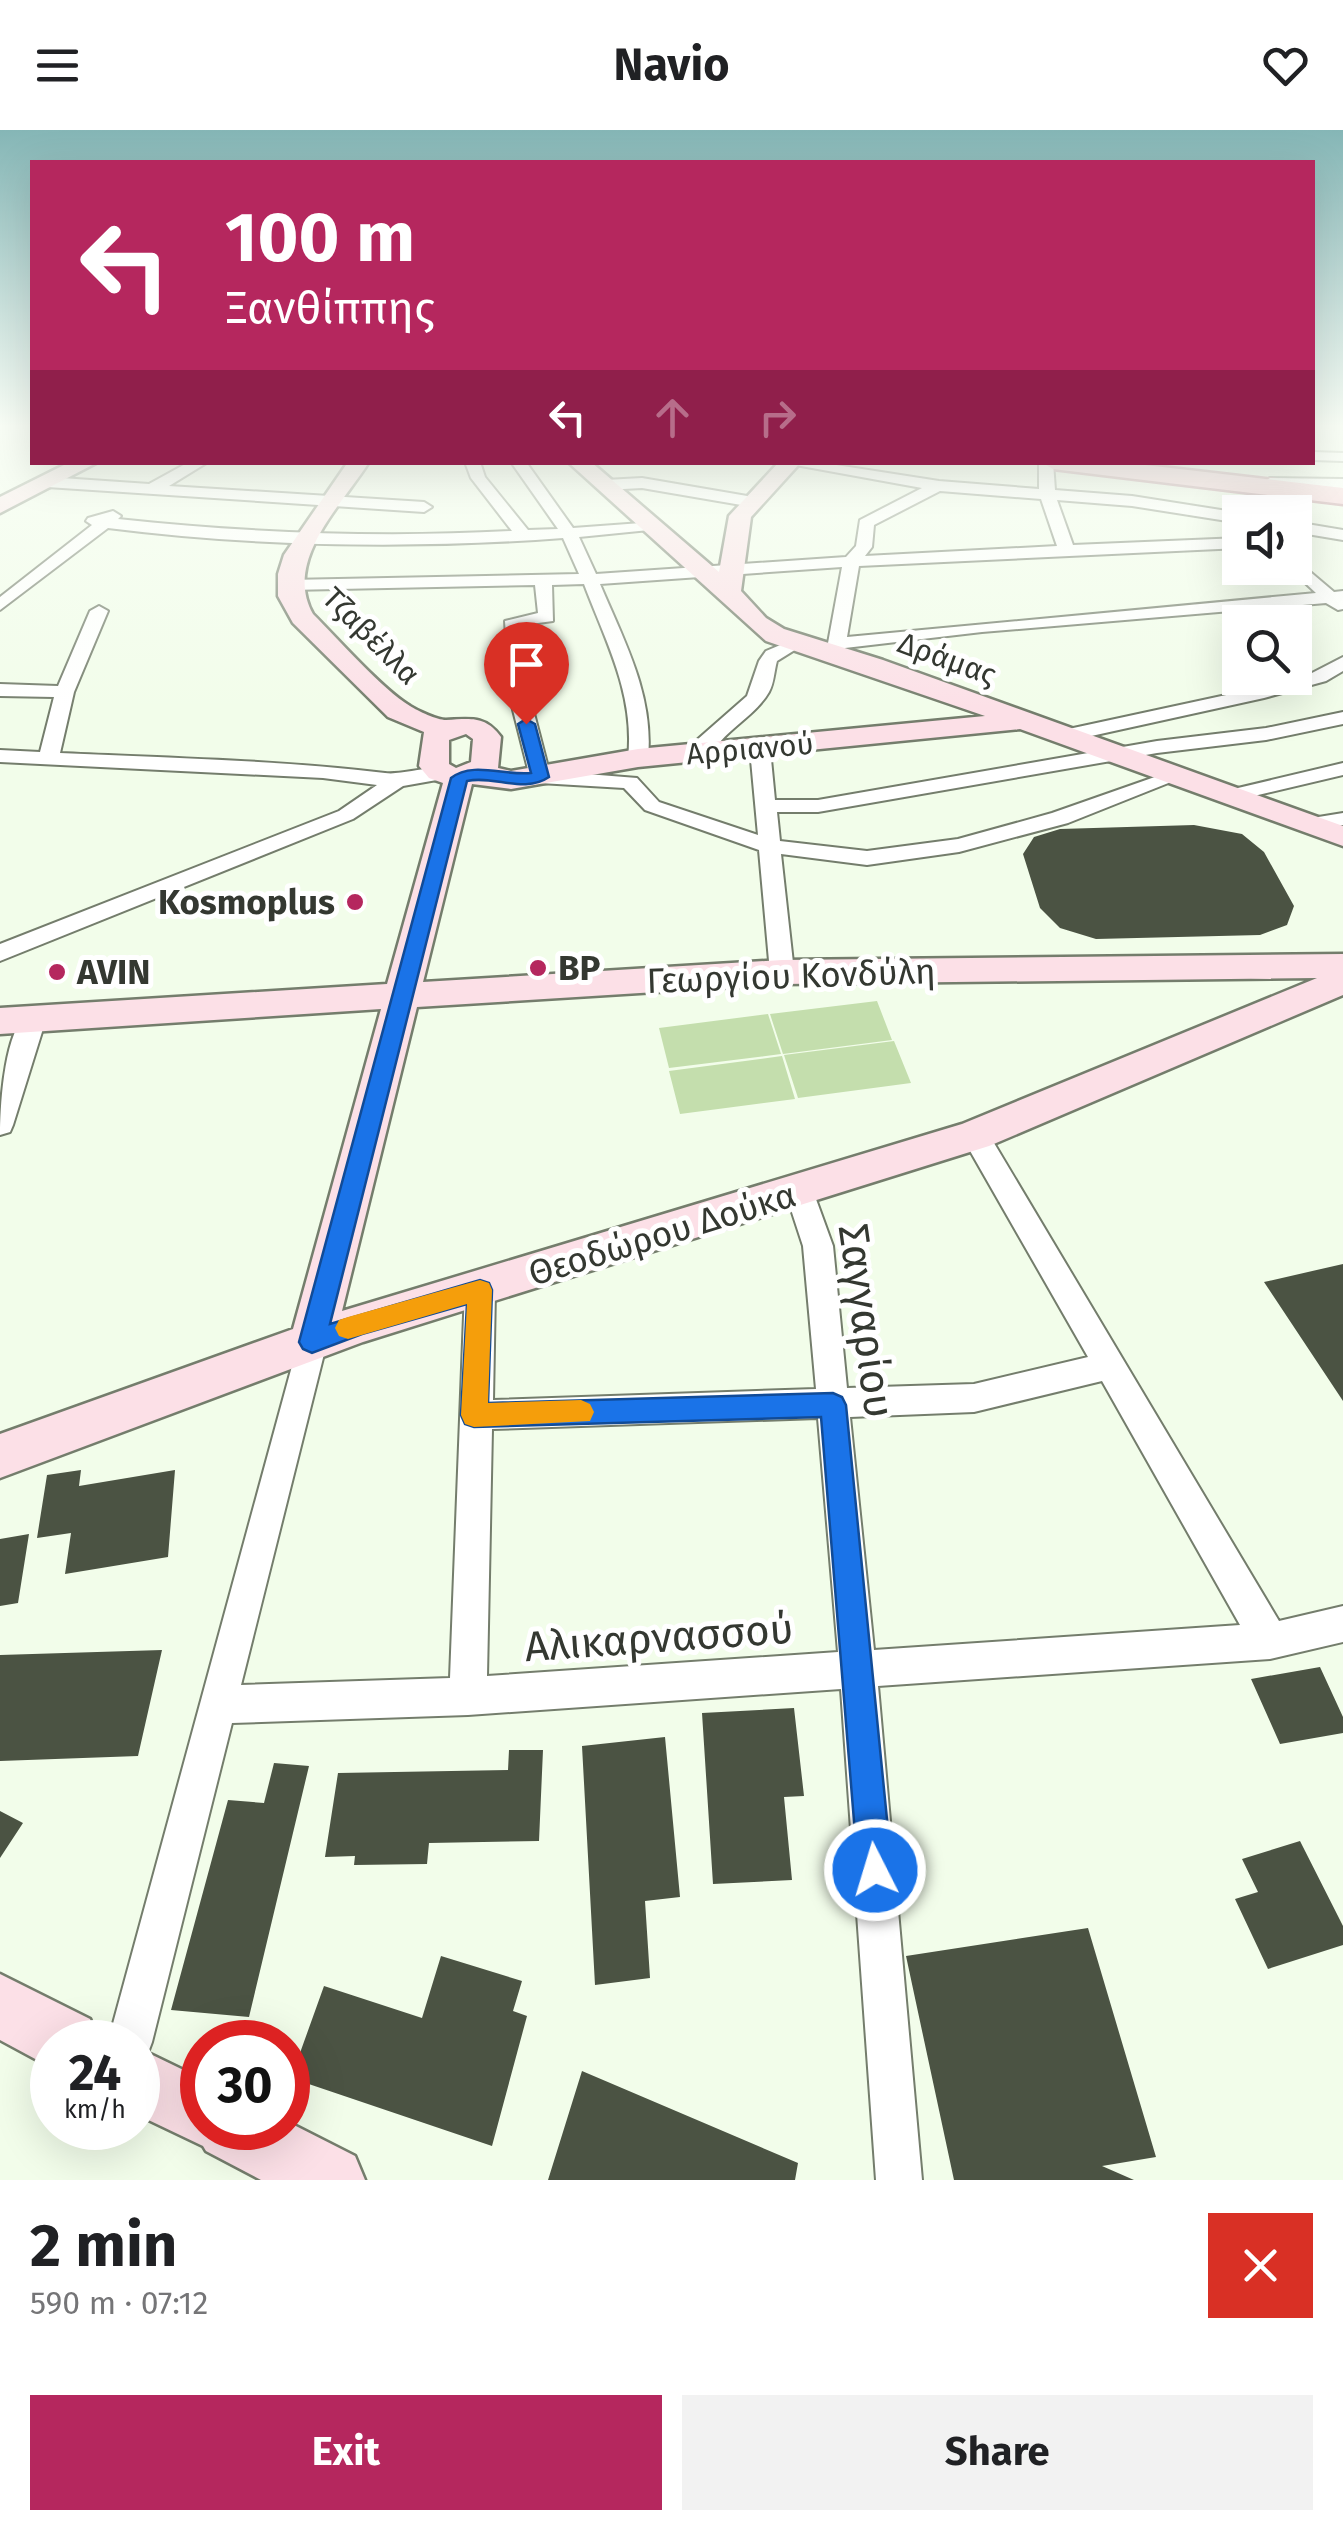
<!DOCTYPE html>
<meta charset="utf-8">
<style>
body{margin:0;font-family:"Fira Sans",sans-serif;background:#f2f2f2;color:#202124;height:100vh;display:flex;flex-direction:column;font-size:38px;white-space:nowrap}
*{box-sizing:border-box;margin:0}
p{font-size:32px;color:#757577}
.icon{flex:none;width:55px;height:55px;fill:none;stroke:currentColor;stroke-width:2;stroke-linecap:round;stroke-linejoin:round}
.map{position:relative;height:2050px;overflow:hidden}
.drawer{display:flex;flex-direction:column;background:#fff;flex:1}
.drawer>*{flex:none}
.guide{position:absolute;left:30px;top:30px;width:1285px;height:305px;border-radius:0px;box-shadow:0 10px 40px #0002;background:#b5275e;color:#fff;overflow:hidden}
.tools{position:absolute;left:1222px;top:365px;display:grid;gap:20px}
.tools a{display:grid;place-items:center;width:90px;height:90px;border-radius:0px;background:#fff;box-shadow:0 10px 40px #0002;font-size:50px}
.speed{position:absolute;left:30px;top:1890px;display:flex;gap:20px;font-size:50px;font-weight:700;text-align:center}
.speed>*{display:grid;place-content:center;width:130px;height:130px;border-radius:50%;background:#fff;box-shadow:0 10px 40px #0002;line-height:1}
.speed small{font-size:25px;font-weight:400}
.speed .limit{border:15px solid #d22;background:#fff;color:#111}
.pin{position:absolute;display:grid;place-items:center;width:85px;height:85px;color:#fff;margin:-102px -42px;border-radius:50% 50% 50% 0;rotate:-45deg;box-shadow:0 0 10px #0007}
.pin .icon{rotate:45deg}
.me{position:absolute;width:110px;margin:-55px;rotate:355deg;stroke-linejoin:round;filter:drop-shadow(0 0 8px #0008)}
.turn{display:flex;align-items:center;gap:35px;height:210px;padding:0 30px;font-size:45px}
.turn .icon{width:130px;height:130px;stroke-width:2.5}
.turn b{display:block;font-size:70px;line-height:85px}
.lanes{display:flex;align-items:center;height:95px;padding:0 30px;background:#0003;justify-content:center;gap:50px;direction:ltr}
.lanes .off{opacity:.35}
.round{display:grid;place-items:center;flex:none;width:105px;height:105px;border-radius:0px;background:#f2f2f2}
.headline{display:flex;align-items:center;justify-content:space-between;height:170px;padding:0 30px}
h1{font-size:60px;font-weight:700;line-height:75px}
.cta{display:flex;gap:20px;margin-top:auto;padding:20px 30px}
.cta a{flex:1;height:115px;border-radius:0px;background:#b5275e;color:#fff;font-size:40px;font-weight:700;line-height:115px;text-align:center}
.cta a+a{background:#f2f2f2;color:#202124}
header{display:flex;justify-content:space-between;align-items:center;height:130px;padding:0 30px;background:#fff;font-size:45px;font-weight:700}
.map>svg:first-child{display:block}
.green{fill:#c4dead}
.building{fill:#4b5343}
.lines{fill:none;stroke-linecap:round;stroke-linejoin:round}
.street-casing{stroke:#747d6c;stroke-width:4}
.secondary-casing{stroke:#747d6c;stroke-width:5}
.primary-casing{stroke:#b17683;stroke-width:5}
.street{fill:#fff;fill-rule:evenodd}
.secondary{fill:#fce0e7;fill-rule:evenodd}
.primary{fill:#f9c1cf;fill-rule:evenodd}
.route{fill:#1a73e8;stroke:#114b97;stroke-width:2.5}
.slow{fill:#f59e0b}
.poi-dot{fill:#b5275e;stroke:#fff;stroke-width:4}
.labels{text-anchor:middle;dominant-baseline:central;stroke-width:10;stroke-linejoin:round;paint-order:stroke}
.far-street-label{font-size:30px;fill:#343831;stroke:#fff}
.poi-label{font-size:35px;font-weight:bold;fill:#343831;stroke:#fff;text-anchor:start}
.street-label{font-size:35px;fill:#343831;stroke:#fff}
.near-street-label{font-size:42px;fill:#343831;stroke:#fff}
</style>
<header><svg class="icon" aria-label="menu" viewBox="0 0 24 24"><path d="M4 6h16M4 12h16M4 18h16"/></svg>Navio<svg class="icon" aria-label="heart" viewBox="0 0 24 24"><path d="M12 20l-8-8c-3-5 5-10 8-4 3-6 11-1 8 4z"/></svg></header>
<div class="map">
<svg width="1343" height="2050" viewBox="0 0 1343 2050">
<rect width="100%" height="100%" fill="#f2fdea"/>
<!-- green -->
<path class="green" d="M877,871L892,910L783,924L770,884Z
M768,884L781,924L669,938L659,898Z
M894,911L911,953L798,968L784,925Z
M782,926L795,969L680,984L669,941Z"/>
<!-- building -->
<path class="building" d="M1194,695L1242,704L1264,722L1294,776L1287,795L1260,805L1096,809L1060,798L1040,778L1023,724L1034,707L1060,699Z
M1343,1134V1271L1264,1152Z
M81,1340L79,1356L175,1340L168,1427L65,1444L71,1403L37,1408L47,1345Z
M29,1404L18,1473L0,1476V1409Z
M162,1520L138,1626L0,1631V1525Z
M1320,1537L1343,1587V1603L1280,1614L1251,1549Z
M794,1578L804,1666L784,1667L792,1750L713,1754L702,1583Z
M665,1607L680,1767L645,1771L650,1848L595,1855L582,1616Z
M509,1620H543L539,1711L429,1713L427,1734L354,1735L355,1726L325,1727L338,1643L508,1640Z
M274,1633L309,1636L249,1887L171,1880L228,1670L264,1673Z
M0,1681L23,1693L0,1728Z
M1300,1711L1343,1796V1815L1268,1839L1235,1769L1258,1762L1242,1729Z
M1088,1798L1156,2027L1102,2036L1134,2050H954L906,1826Z
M441,1826L522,1851L513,1881L527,1886L492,2016L291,1948L324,1856L422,1888Z
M582,1941L798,2033L795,2050H548Z"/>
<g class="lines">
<defs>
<path id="street" d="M1312,322L1343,323V331L1312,330Z
M189,332H208L169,356L424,372L432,377L424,382L47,357L39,352L47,347L149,354Z
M465,332H480L485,347L528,400L558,399L511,332H526L573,398L655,392L657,395L649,400L579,407L596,444L846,427L856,416L860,390L922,358L779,332H817L939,351L1039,359V332H1053L1055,360L1132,366L1240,383V393L1132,376L1057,370L1073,415L1240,408V418L859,436L847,507L1316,463L1289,438H1295V429L1334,462L1343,461V479L1338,480L1326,473L982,502L845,518L841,528L835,529L826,524L842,437L600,454C624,511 654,565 648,628L638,634L628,628C635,565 606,512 584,454L552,455L553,491L523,495L530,568L549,641L637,648L659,672L758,705L750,619L760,613L770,619L775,670H818L1157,611L1266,598L1343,582V594L1266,610L1157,623L818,682H777L780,711L867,721L958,709L1052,683L1169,642H1183L1186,646L1068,693L959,722L867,735L781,724L794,842L782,850L770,842L759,720L645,680L624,658L540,653L530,647L510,568L505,491L538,483L535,455L289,460L281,455L289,450L579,444L563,408C416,419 257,417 108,398L0,480V467L92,395L86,391L88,388L113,381L121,386L118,389C248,403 382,408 512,401L471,348ZM940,361L1041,369L1057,416L865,426L872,417L874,395Z
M642,348L753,367L761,372L753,377L642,358L605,360L597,355L605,350Z
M1270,348L1343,349V359L1265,356L1262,353Z
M1295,392L1343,400V410L1295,402Z
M99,476L108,481L74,562L60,623C168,628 277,630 385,643C404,646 437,631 451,644L448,648L403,656L353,689L0,831V814L339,681L377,655L323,648L0,632V620L40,622L54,567L0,566V554L58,556L90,481Z
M797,508L806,513L777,531C774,542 774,553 769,562C754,588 723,600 711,626H697L694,622L698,609L747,566L759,531L766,521Z
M1343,527V541L1326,551L1264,568L1064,612L1054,606L1064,600L1254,559L1312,543Z
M1343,633V645L1228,672L1218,666L1221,662Z
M1343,683V695L1308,701L1297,695L1300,690Z
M34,880L46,889L13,995L10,1002L0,1005C0,978 4,889 34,880Z
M975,995L985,998L1279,1491L1343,1476V1512L1270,1529L878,1556L922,2050H876L841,1559L468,1585L232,1593L152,1912L146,1928L138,1931V1912H108L301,1203L312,1199L323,1203L327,1212L241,1555L450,1548L465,1160L469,1151L480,1147L491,1151L495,1160L493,1270L816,1259L803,1116L785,1061L789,1053L799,1050L809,1053L813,1061L833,1116L847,1258L974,1254L1088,1227L961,1005L965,998ZM1102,1251L1240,1495L874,1520L850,1287L974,1282ZM818,1288L838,1522L487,1546L492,1299Z"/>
<path id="secondary" d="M70,332H98L0,383V367Z
M348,332H369C341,376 283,431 313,484C337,508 383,560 410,576C418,581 437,590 446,590C470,589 485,585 501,607L498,638L511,641L638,619L985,586L766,511L568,332H591L719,442L729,386L779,332H801L751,387L741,461L766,488L784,499L883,530L1343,696V716L1020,599L638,637L511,659L472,654L423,852L782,830L1343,824V865L989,1016L363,1212L0,1348V1304L293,1199L381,879L0,904V878L387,854L443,653L429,648L419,636L424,602L388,587L293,493L278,466V444L284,425ZM466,604L473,609L471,632L456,638L449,634V610ZM1317,848L962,994L342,1181L417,877L782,854Z
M0,1844L90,1889L99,1912H52V1938L0,1910Z
M138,1918L202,1949V1998H288V1992L355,2026L365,2050H261L206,2021L203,2016L138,1985Z"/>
<path id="primary" d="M1041,332H1119L1343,358V374L1053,339Z"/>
</defs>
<!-- street casing -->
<use href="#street" class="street-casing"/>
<!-- secondary casing -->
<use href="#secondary" class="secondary-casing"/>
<!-- primary casing -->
<use href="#primary" class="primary-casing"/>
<!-- street -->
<use href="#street" class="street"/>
<!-- secondary -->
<use href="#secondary" class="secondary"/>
<!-- primary -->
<use href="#primary" class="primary"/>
</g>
<!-- sky -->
<linearGradient id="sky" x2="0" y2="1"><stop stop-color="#85b6b6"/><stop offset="0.51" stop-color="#f9fef6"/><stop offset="1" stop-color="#f9fef6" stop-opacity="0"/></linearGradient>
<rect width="1343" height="580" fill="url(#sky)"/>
<!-- route -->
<path class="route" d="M526,589L535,594L549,647C524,664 494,645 467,651L330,1194L480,1150L489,1153L492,1160L488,1273L833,1263L842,1267L846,1275L892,1740L887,1752L875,1757L863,1752L858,1740L821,1287L474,1297L465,1294L461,1285L467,1174L362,1204L312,1223L303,1219L299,1212L451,648C473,631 504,646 531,643L518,594Z"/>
<!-- slow -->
<path class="slow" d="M480,1150L489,1153L492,1160L488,1273L581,1270L590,1274L594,1282L590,1291L474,1297L465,1294L461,1285L467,1174L348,1209L339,1206L335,1198L339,1190L348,1187Z"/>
<!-- markers -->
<g class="poi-dot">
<circle cx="355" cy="772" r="10"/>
<circle cx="538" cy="838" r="10"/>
<circle cx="57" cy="842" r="10"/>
</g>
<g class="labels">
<!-- far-street labels -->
<g class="far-street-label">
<text transform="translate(371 506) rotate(45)">Τζαβέλλα</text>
<text transform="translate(947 529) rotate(20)">Δράμας</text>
<text transform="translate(750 619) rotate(-5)">Αρριανού</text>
</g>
<!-- poi labels -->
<g class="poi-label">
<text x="335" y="772" text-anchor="end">Kosmoplus</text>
<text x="558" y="838">BP</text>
<text x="77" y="842">AVIN</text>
</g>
<!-- street labels -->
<g class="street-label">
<text transform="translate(791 846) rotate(-2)">Γεωργίου Κονδύλη</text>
<text transform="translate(662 1104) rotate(-17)">Θεοδώρου Δούκα</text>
</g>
<!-- near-street labels -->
<g class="near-street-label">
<text transform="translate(866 1191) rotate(82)">Σαγγαρίου</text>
<text transform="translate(659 1508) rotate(-4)">Αλικαρνασσού</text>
</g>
</g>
</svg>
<div class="tools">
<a><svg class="icon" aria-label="sound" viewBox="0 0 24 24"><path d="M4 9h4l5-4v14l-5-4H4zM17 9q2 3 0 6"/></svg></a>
<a><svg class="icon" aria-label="search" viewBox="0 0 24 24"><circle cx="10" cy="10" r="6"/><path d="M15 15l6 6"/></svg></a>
</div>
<div class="speed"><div>24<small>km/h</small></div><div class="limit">30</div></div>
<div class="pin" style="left:526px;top:594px;background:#d93025"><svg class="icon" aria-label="arrive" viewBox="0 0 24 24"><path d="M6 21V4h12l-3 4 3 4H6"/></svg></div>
<svg class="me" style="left:875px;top:1740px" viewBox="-20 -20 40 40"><circle r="17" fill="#1a73e8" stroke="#fff" stroke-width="3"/><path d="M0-11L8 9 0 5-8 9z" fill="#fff"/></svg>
<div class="guide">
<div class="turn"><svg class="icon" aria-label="left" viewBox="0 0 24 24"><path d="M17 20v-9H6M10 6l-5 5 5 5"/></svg><div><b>100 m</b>Ξανθίππης</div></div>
<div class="lanes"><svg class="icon" aria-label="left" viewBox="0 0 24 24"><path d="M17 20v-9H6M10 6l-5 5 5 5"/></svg><svg class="icon off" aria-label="ahead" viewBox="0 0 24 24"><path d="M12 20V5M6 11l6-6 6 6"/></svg><svg class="icon off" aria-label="right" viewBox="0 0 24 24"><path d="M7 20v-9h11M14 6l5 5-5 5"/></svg></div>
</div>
</div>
<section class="drawer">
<div class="headline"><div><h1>2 min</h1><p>590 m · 07:12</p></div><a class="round" style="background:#d93025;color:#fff"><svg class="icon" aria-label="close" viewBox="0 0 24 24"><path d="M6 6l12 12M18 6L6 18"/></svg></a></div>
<div class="cta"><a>Exit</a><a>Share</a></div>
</section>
